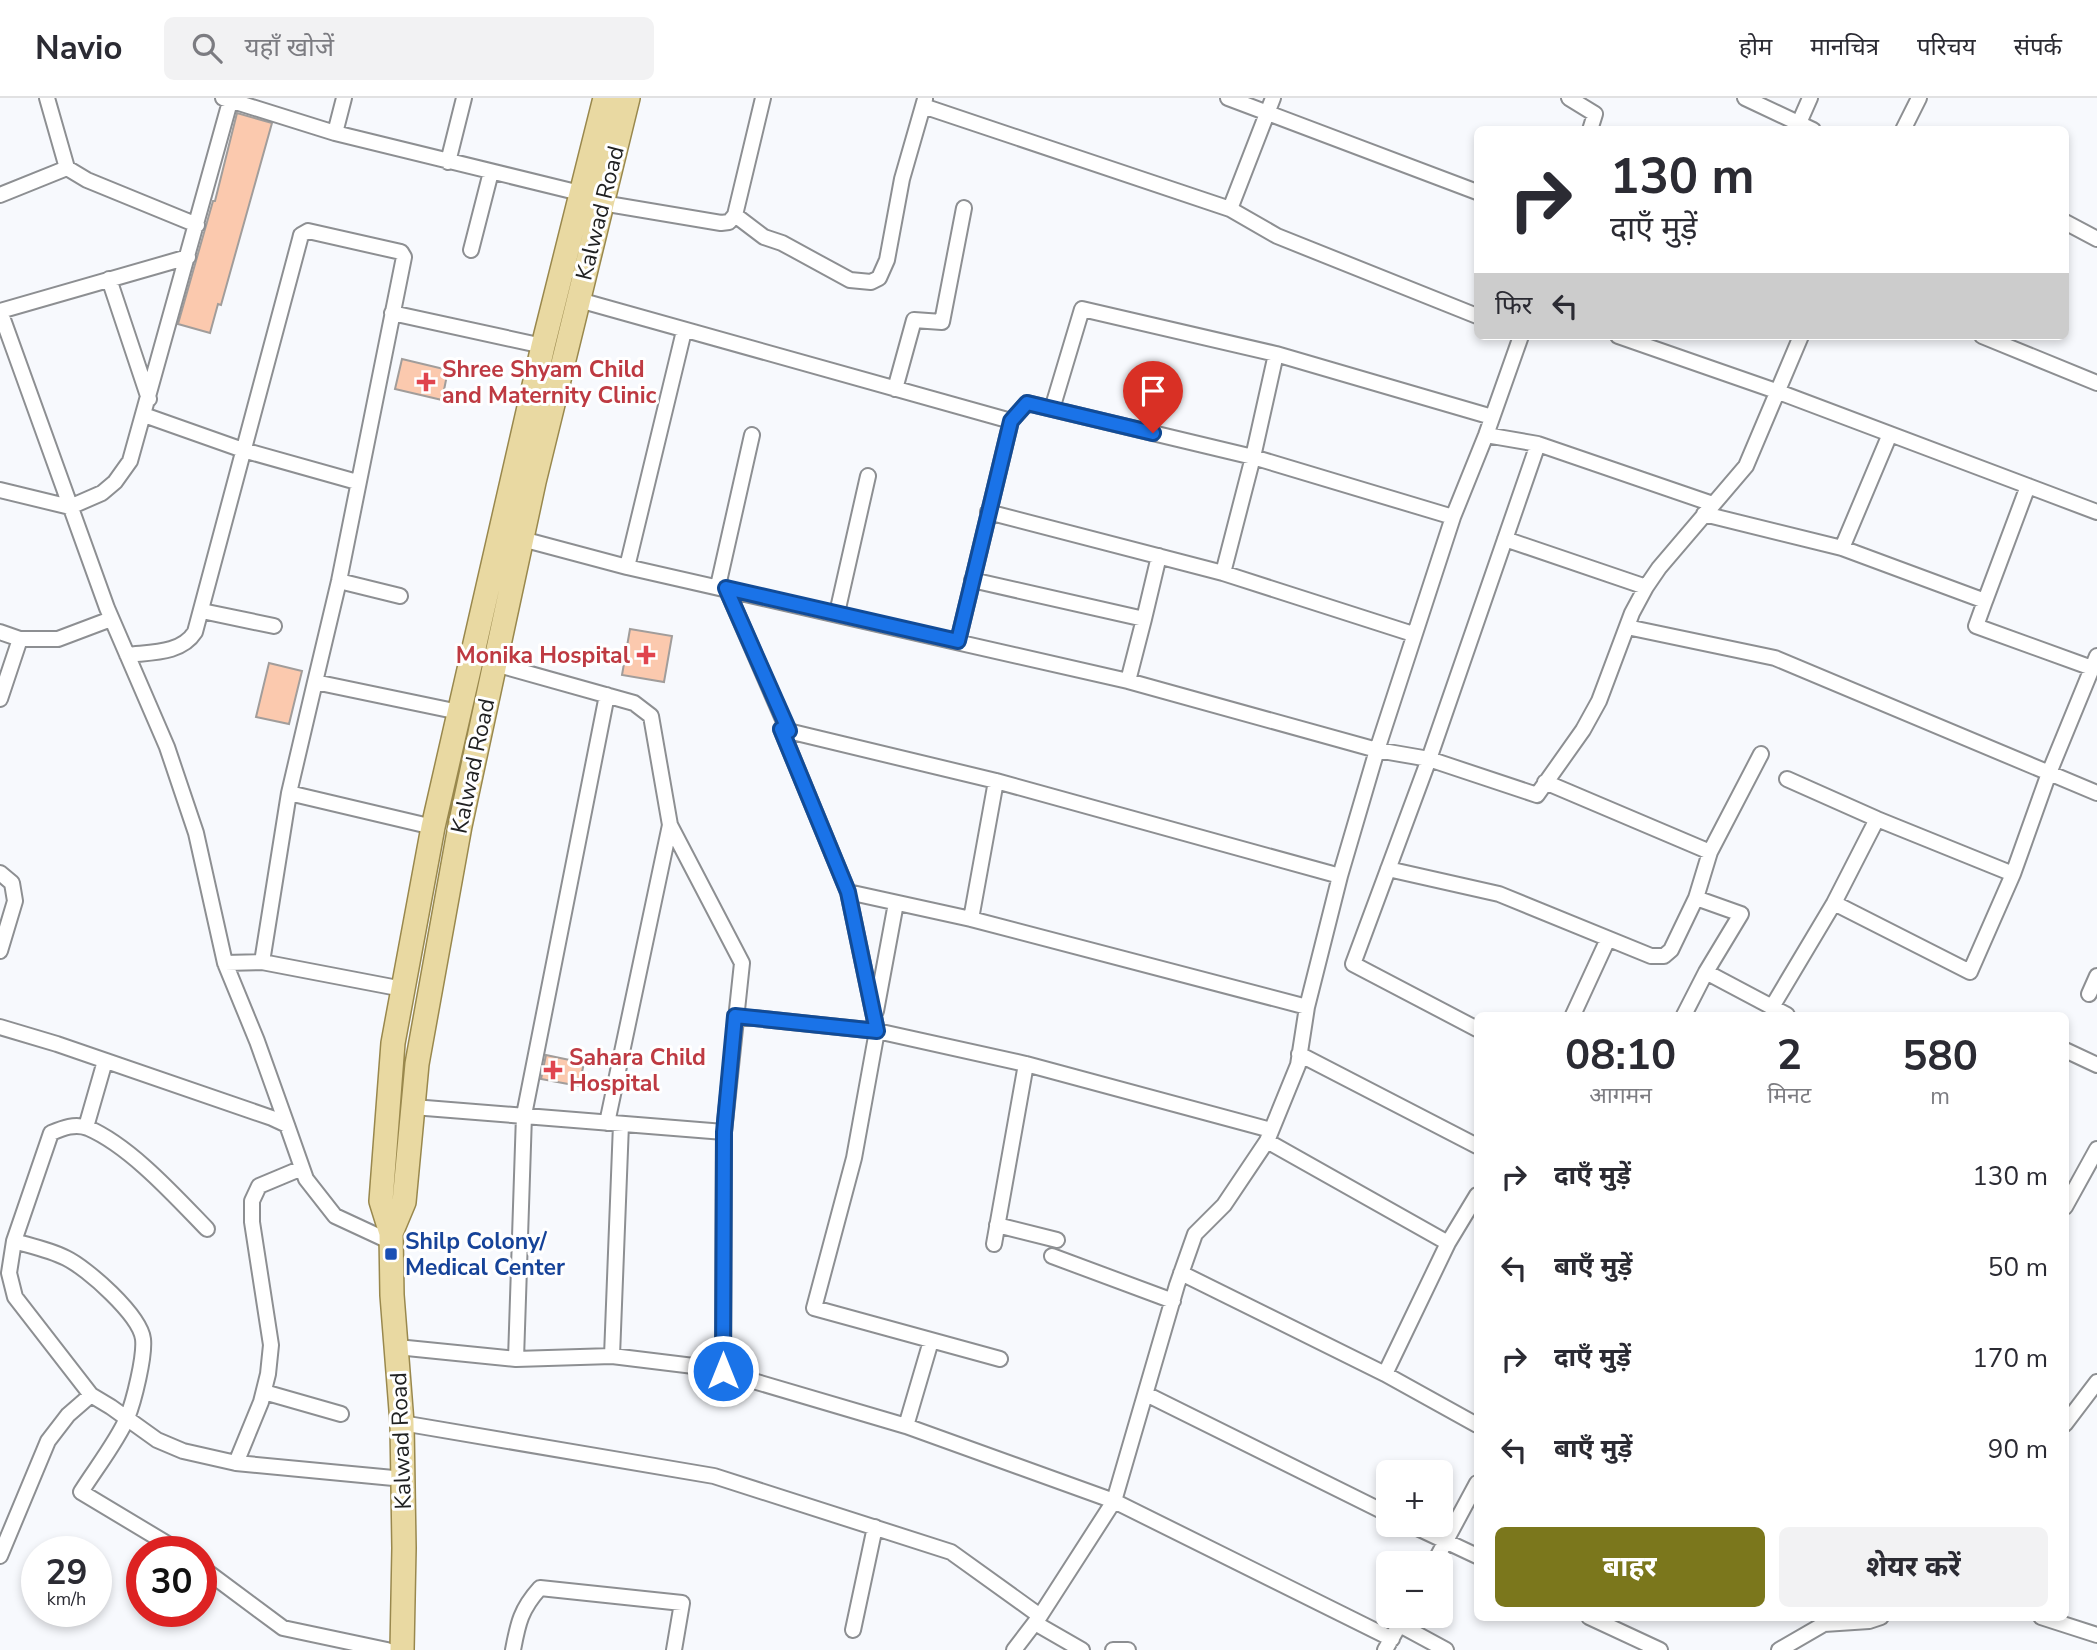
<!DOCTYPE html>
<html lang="hi">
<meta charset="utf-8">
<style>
body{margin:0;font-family:"Nunito Sans","Noto Sans Devanagari",sans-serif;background:#f2f2f3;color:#2b2b33;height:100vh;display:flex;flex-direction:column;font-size:26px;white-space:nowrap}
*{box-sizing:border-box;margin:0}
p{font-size:23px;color:#7c7c81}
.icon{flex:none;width:38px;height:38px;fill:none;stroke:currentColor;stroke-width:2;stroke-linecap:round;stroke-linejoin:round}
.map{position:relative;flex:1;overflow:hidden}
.details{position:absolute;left:1474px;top:914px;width:595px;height:609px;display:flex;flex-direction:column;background:#fff;border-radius:10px;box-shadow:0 4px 10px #0003}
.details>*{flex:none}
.banner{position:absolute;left:1474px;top:28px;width:595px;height:214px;border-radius:10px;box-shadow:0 4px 10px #0003;background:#fff;color:#2b2b33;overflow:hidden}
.tools{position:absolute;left:1376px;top:1362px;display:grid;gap:14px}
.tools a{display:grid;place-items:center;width:77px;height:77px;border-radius:10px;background:#fff;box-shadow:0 4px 10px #0003;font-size:35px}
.speed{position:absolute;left:21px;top:1438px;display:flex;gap:14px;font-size:35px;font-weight:700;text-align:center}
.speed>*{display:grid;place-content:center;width:91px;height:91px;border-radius:50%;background:#fff;box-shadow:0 4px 10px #0003;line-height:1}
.speed small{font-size:18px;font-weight:400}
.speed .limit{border:10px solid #d22;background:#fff;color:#111}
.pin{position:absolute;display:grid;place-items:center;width:60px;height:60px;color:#fff;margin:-72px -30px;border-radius:50% 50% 50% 0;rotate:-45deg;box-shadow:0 0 7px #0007}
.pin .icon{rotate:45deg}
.me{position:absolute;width:77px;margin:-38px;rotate:0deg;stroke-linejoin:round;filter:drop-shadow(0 0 5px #0008)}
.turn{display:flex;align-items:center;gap:24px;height:147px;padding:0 21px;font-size:32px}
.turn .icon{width:91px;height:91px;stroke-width:2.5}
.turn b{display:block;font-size:49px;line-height:60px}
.then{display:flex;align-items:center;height:66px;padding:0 21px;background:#0003;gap:14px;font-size:26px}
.eta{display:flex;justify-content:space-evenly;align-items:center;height:119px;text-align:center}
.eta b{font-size:42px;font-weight:700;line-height:49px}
.primary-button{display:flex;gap:14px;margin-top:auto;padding:14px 21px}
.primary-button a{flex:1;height:80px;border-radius:10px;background:#7b771c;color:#fff;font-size:28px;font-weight:700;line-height:80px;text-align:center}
.primary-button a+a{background:#f2f2f3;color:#2b2b33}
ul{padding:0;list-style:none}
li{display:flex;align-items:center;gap:21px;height:91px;padding:0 21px}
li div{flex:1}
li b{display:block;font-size:26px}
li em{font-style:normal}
header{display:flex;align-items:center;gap:42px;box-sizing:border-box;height:98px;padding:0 35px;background:#fff;border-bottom:2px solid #e1e1e2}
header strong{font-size:33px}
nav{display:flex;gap:38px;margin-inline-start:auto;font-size:24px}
.search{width:490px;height:63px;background:#f2f2f3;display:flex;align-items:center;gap:18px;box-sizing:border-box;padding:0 24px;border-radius:10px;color:#7c7c81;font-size:26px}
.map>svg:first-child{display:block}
.building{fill:#fbc9ae;stroke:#a19d9b;stroke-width:2}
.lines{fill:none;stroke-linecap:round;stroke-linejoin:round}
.minor-casing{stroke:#8d8f92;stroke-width:18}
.primary-casing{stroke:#99884d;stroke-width:26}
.minor{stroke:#fff;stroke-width:14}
.primary{stroke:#e9d9a2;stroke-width:23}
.route-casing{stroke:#114b97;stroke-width:18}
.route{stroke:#1a73e8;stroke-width:12}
.health-dot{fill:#e0444e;stroke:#fff;stroke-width:2.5}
.transit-dot{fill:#1a4fb4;stroke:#fff;stroke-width:2.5}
.labels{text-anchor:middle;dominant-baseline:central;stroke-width:6;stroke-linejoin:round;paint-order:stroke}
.street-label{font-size:23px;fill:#202122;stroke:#fff}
.health-label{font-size:23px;font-weight:bold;fill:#be3a42;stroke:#fff;text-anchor:start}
.transit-label{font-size:23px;font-weight:bold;fill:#164399;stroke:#fff;text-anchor:start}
</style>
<header>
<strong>Navio</strong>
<div class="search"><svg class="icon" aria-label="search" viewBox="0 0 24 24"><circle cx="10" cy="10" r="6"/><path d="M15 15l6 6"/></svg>यहाँ खोजें</div>
<nav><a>होम</a><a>मानचित्र</a><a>परिचय</a><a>संपर्क</a></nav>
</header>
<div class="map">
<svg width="2097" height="1552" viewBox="0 0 2097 1552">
<rect width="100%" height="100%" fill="#f7f9fd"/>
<!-- building -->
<path class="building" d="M237,15L272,25L221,207L218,206L210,235L178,226L213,103H215Z
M402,261L448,272L442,302L395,291Z
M630,531L672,538L664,584L622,577Z
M269,565L302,573L289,626L256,619Z
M546,957L584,965L579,988L541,981Z"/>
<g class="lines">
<defs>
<path id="minor" d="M47,0L67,70L87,82L197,127
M223,0L335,35L580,95
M1228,0L1477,94
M1569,0L1595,16L1590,32
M1745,0L1813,32
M923,8L1230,111L1277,138L1477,218
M1799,25L1810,0
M1903,32L1919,0
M335,35L344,0
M448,64L464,0
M0,97L67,70
M602,105L721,125L729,124L735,117L763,0
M1230,111L1273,0
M735,117L764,139L782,145L850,182L871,184L879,180L887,162L902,81L925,1
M2065,124L2097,141
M471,152L491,74
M109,181L149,301
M579,202L1011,323
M0,213L107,510L167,649L196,735L225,865L257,943L287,1027
M0,213L188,159
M392,215L543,248
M1618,238L1776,293L2097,414
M1982,238L2097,285
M895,291L914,222L942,224L964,110
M1052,311L1082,211L1276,256L1492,319
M144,317L243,352L357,384
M1486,337L1538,346L1713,406
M0,392L70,409L102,395L115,384L130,363L231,0
M988,414L1223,475L1413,536
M1704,416L1842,450L1985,503L1976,528L2092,570
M522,441L627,469L1128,583L1377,652L1429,661L1537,697L1583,632L1599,603L1632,515L1646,489L1659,470L1746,368L1801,238
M1505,441L1646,489
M1842,450L1890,336
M627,469L684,233
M1223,475L1253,359L1276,256
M972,482L1144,521L1128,583
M339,483L400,498
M718,488L752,337
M726,490L788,633L781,631L848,794L877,933L854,1060L814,1210L1000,1261
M1985,503L2028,388
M202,513L274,528
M837,515L868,378
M1144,521L1159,458
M1627,529L1775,560L2097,695
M0,534L20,541L0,601
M20,541H58L111,521
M958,543L1011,323L1027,305L1253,359L1453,419
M127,557C151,554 181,556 195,534L300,141L301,137L308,133L401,154L404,159L339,483L315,584
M495,566L634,605L651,618L670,727L742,865L724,1034L723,1274
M788,633L996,683L1340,778
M1787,681L1877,721L2013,776
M1545,684L1710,754
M289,695L433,729
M1388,771L1499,796L1651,858H1664L1671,852L1696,800L1710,754L1761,656
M0,775L12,785L15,803L0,853
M848,794L971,821L1307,909
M1834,805L1970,874L2013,776L2049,675L2097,558
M971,821L996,683
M262,864L403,891
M225,865L262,864L289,695L315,584L459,614
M1706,874L1787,917
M2089,896L2097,878
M1772,909L1834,805L1877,721
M876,913L896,805
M1573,917L1608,841
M1684,917L1706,874L1741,816L1696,800
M735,918L877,933L1026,966L1271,1032
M0,929L57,946L272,1020L287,1027L306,1081L335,1118L391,1144
M1477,931L1353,866L1429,661L1538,346
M2065,952L2097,967
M1299,956L1477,1048
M413,1009L724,1034
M607,1025L670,727
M86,1029L105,963
M1267,1043L1448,1145
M2065,1109L2097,1051
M997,1127L1057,1142
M207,1131C175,1098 130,1048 88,1030C75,1025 63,1030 51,1035L14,1143L9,1175L15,1199L91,1297L111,1309L157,1342L183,1353L236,1365L404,1381
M14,1143C31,1148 50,1152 66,1160C87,1170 140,1217 143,1241C145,1258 134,1303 127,1320C118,1342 94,1373 81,1394L181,1454
M994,1146L1026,966
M1052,1158L1173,1203
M1181,1175L1385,1276L1477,1327
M397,1249L516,1261L612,1258L710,1270L723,1274L906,1328L1114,1403L1392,1541
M612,1258L621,1026
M516,1261L524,1017L607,597
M1385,1276L1448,1145L1477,1097
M264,1294L341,1316
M1146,1296L1388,1416
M402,1325L714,1378L951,1454L1040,1518
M2065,1326L2097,1284
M906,1328L931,1243
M236,1365L261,1304L268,1276L271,1247L252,1124V1103L259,1088L302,1070
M1409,1426L1477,1458
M0,1458L48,1343L68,1317L91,1297
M1434,1465L1477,1385
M201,1469L283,1530L387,1552
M1589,1519L1660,1552
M2041,1519L2097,1537
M1035,1525L1082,1552
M1400,1527L1446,1552
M853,1532L875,1429
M513,1552C518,1525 521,1511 540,1490L682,1505L674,1552
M1014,1552L1040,1518L1114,1403L1177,1187L1195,1136L1224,1107L1267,1043L1298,967L1307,909L1340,778L1377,652L1453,419L1486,337L1521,238
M1113,1552H1128
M1385,1552L1405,1517
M1779,1552L1824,1526L1869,1523L1881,1519"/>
<path id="primary" d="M391,1135L404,1104L417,966L460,728L534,384L628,0
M402,1552L404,1450L402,1325L392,1197L391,1135L381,1103L393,945L433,729L543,248L605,0"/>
</defs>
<!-- minor casing -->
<use href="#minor" class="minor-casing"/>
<!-- primary casing -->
<use href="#primary" class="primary-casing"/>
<!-- minor -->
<use href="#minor" class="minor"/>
<!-- primary -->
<use href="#primary" class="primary"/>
</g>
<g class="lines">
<defs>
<path id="route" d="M723,1273L724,1034L735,918L877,933L848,794L781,631L789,633L726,490L958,543L1011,323L1027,305L1153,335"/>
</defs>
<!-- route casing -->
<use href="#route" class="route-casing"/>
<!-- route -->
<use href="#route" class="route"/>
</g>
<!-- markers -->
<g class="health-dot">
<path d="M422.5 273.5h7v7h7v7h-7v7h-7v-7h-7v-7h7z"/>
<path d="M642.5 546.5h7v7h7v7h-7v7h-7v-7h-7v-7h7z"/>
<path d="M549.5 961.5h7v7h7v7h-7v7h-7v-7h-7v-7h7z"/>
</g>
<rect class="transit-dot" x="384" y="1149" width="14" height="14" rx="3.5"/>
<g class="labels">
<!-- street labels -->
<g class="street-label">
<text transform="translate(600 115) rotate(-76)">Kalwad Road</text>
<text transform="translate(473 668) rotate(-78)">Kalwad Road</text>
<text transform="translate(401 1343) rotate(-92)">Kalwad Road</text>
</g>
<!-- health labels -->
<g class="health-label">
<text x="442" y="271">Shree Shyam Child<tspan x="442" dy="26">and Maternity Clinic</tspan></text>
<text x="630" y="557" text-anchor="end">Monika Hospital</text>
<text x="569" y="959">Sahara Child<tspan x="569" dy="26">Hospital</tspan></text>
</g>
<!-- transit labels -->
<g class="transit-label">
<text x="405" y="1143">Shilp Colony/<tspan x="405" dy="26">Medical Center</tspan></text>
</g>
</g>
</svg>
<div class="tools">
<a>+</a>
<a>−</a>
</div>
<div class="speed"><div>29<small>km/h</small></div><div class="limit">30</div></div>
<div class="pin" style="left:1153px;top:335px;background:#d93025"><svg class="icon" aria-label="arrive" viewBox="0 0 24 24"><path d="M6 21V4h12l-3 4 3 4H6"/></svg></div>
<svg class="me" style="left:723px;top:1273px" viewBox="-20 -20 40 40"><circle r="17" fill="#1a73e8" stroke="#fff" stroke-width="3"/><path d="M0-11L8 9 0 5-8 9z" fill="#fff"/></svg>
<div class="banner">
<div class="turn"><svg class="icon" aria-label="right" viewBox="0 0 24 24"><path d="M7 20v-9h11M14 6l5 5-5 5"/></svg><div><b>130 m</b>दाएँ मुड़ें</div></div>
<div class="then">फिर<svg class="icon" aria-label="left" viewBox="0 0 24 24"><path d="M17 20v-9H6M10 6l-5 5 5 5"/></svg></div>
</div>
<section class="details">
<div class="eta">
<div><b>08:10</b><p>आगमन</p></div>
<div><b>2</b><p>मिनट</p></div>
<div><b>580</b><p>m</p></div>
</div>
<ul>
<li><svg class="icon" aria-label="right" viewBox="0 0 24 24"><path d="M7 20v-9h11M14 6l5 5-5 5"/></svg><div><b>दाएँ मुड़ें</b></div><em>130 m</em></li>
<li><svg class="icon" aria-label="left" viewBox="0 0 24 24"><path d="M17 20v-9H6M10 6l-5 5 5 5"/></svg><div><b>बाएँ मुड़ें</b></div><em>50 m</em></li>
<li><svg class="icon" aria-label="right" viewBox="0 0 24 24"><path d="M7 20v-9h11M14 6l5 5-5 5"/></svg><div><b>दाएँ मुड़ें</b></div><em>170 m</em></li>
<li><svg class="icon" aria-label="left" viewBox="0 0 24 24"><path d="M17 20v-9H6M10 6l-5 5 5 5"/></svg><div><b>बाएँ मुड़ें</b></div><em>90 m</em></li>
</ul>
<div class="primary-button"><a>बाहर</a><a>शेयर करें</a></div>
</section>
</div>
